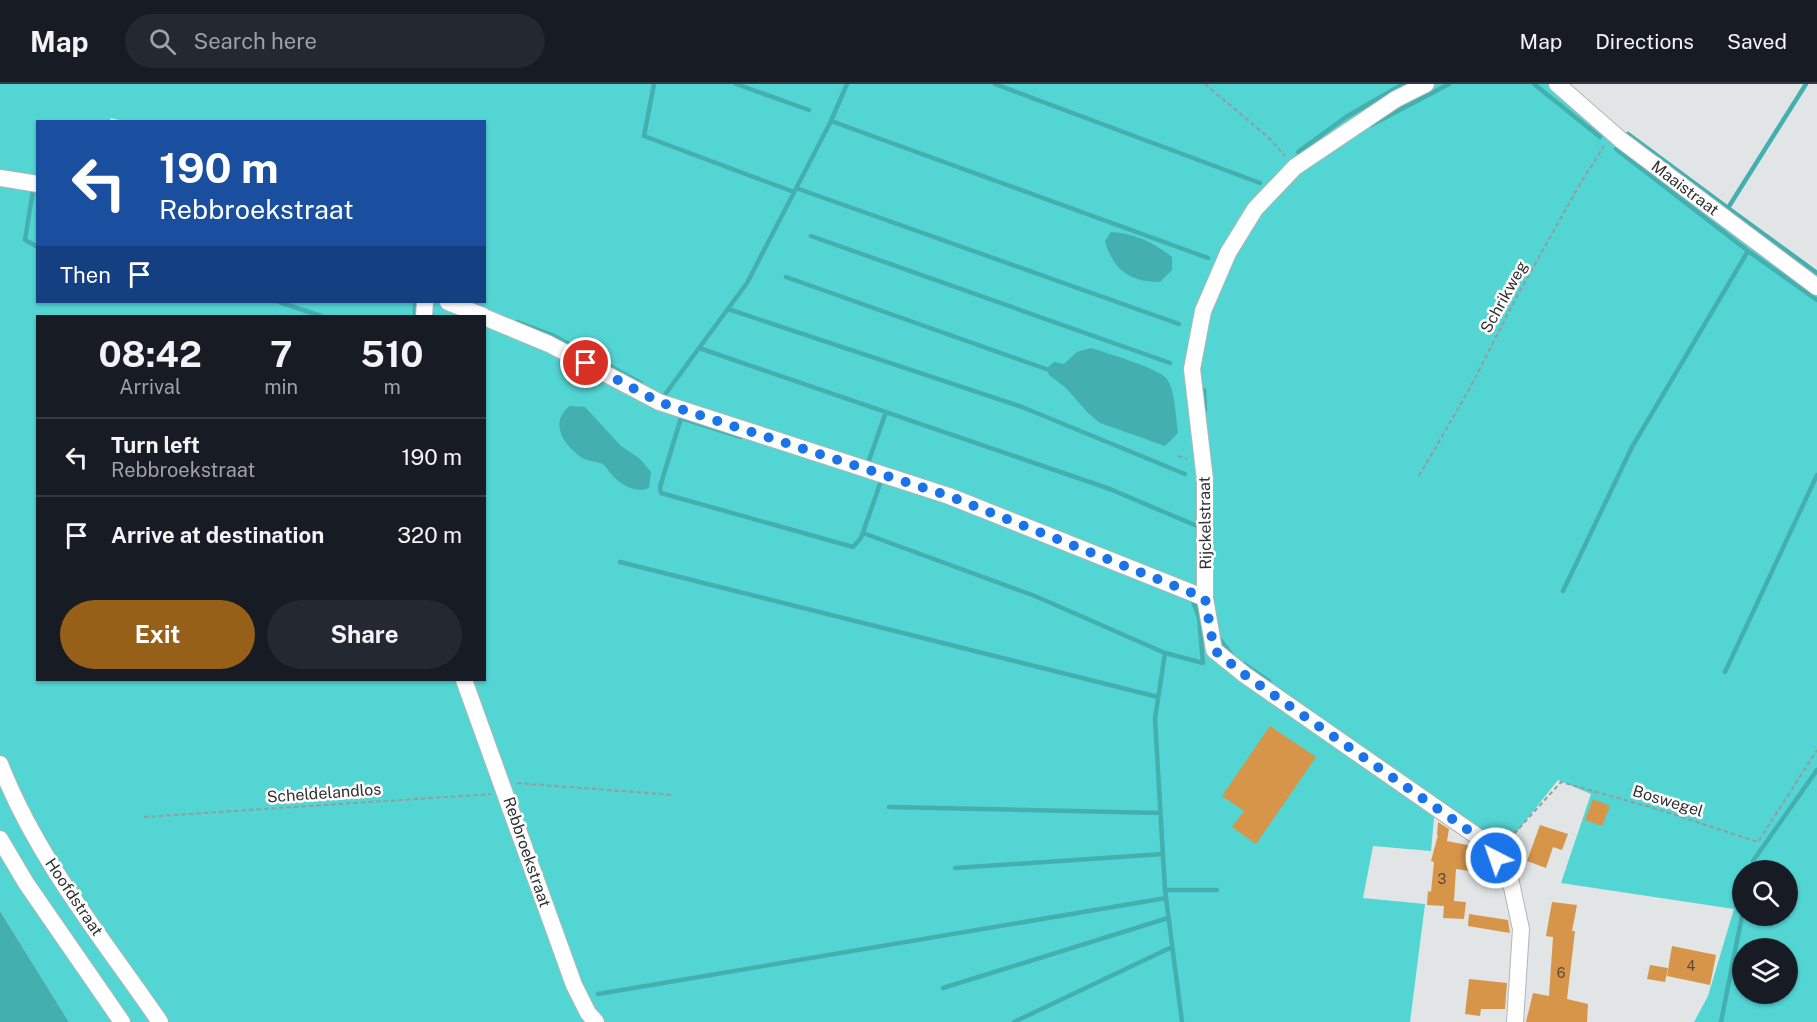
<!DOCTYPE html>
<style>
body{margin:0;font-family:"Public Sans",sans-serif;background:#242831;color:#f1f3f6;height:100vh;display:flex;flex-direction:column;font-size:22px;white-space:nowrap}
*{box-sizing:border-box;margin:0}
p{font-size:20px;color:#9ea1a6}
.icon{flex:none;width:33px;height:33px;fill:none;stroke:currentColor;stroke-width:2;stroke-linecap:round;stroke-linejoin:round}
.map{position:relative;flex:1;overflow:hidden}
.drawer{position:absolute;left:36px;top:231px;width:450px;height:366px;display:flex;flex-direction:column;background:#171b24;border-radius:0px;box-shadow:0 2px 4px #0004}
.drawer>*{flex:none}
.hud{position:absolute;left:36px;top:36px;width:450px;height:183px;border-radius:0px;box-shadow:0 2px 4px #0004;background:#1a4fa0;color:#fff;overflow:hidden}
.fabs{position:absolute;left:1732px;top:776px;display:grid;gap:12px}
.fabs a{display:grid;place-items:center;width:66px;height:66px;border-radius:50%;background:#171b24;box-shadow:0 2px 4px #0004;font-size:30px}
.pin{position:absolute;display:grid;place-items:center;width:51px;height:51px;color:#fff;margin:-26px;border:3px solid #fff;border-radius:50%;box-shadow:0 2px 6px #0007}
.me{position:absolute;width:66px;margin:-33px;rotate:319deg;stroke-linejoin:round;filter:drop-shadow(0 0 4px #0008)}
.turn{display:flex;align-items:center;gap:21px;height:126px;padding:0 24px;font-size:27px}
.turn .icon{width:78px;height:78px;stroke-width:2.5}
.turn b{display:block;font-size:42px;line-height:51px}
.then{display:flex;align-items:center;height:57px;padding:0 24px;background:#0003;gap:12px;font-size:22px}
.eta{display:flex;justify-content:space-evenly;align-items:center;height:102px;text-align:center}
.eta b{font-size:36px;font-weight:700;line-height:42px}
.button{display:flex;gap:12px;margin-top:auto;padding:12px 24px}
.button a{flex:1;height:69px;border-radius:36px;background:#966018;color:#fff;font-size:24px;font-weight:700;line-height:69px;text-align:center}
.button a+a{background:#242831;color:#f1f3f6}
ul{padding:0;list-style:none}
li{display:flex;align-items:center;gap:18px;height:78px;padding:0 24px;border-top:2px solid #363941}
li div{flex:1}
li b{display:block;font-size:22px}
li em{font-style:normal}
header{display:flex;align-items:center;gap:36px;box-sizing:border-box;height:84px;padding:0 30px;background:#171b24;border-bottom:2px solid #363941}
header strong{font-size:28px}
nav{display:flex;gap:33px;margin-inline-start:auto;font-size:21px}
.search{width:420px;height:54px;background:#242831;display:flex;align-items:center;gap:15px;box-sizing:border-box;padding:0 21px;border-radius:33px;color:#9ea1a6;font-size:22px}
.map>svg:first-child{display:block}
.green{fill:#53d5d4;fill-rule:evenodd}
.water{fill:#44afaf}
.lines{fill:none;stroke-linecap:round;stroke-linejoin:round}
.stream{stroke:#44afaf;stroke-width:4.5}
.building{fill:#d69549}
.minor-casing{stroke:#b2b6b6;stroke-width:18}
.path{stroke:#989b9b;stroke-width:2;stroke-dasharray:4.5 3;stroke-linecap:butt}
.minor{stroke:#fff;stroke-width:16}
.route{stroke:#1a73e8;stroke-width:10;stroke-dasharray:0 18}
.labels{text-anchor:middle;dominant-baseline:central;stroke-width:5;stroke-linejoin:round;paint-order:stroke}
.number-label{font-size:14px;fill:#5a4a37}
.street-label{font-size:16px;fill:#303131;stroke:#fff}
</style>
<header>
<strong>Map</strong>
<div class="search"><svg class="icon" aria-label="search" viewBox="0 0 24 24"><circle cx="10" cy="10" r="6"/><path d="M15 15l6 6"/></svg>Search here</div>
<nav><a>Map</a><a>Directions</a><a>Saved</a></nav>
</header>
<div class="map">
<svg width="1817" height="938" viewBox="0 0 1817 938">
<rect width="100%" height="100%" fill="#e1e5e5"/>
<!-- green -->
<path class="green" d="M0,0H1557L1817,203V938H1694L1708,912L1734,825L1561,799L1591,710L1558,696L1496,774L1435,723L1431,767L1373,762L1363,814L1425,820L1410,938H69L0,827V99L37,106L38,218H484V38H127L111,34L109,38H38L37,95L0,88ZM38,232H484V596H38ZM1743,786H1788V831H1743ZM1743,864H1788V909H1743Z"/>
<!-- water -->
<path class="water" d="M1111,148C1134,149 1155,159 1172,173V186L1160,198C1130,198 1113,186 1105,157Z
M1091,264C1107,269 1157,284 1166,294C1175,303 1176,336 1178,349L1165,362L1100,339L1088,329L1066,304L1049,291L1046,285L1054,278L1064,280L1077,268Z
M570,322L585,323L621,362L639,374L651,388L649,404C638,409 625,403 616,395C611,391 608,385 604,381C599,377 589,378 582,374C564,361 548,339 570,322Z
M0,827L69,938H0Z"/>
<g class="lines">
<!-- stream -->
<path class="stream" d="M654,0L644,52L794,108
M736,0L809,26
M995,0L1260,99
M1534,0L1600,53
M831,37L1208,174
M1371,41L1449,0
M1628,50L1728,124L1806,0
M1616,65L1748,167L1817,216
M1298,68L1346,33L1403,0
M796,104L1179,240
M30,106H33L25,156L38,163
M1728,124L1817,189
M811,152L1170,279
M786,193L1046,285
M279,218L321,232
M415,220V232
M728,225L1022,323L1185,390
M517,238L552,251L641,299
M699,264L747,199L831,37L847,0
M1204,306L1205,326
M664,312L699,264L1110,405L1197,442
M741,353L681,334L660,403L661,409L853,463L861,454L881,397
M868,379L886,328
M863,449L1035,512L1165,569L1203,579L1199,533L1192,515
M620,478L1158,613
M1563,507L1632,363L1748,167
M1219,554L1232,571
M1165,569L1155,635L1165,806L1182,938
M1244,580L1269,597
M1725,588L1817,391
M889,723L1160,729
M955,784L1163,770
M1752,786L1753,777L1817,686
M1165,806H1217
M943,904L1168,834
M598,910L1166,814
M1014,938L1172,863
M1721,938L1743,827"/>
</g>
<!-- building -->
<path class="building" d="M1270,642L1316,673L1256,760L1232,743L1244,727L1222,712Z
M1593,715L1610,722L1602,742L1585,736Z
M1438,738L1449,745L1447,757L1472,762L1479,768L1478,777L1484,778L1482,789L1456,785L1454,817L1466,818L1464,835L1443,834L1444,822L1427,821L1428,807L1431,808L1434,778L1431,777L1438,751H1437Z
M1540,741L1568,750L1562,766L1553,763L1546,784L1527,777Z
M1552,818L1577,821L1572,847H1575L1567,915L1588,920L1587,938H1526L1533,909L1549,912L1553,853L1546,852Z
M1469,830L1508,836L1510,849L1468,842Z
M1672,862L1716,871L1710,901L1667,892Z
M1650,881L1668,884L1665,898L1647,895Z
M1469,895L1507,899L1505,925H1481L1480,932L1465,930Z"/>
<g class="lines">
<defs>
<path id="minor" d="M1426,0L1396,15L1295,83L1255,125L1228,169L1203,227L1192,285L1205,396V514L1214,566L1245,591L1484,757L1510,794L1521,845L1515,938
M1557,0L1621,56L1817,203
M0,94L38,100
M448,218L483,232
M424,232L425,218
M484,233L549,260L659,318L949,412L1205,514
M464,596L574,901L588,929L596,938
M0,680C37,775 103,855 160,938
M0,755L26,799L122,938"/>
</defs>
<!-- minor casing -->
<use href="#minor" class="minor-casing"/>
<!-- path -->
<path class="path" d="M1205,0L1269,54L1285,72
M1178,372L1187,375
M1419,392L1471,302L1516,214L1580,100L1604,62
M517,699L674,711
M144,733L491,710
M1504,761L1561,698L1660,726L1758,758L1817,666"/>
<!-- minor -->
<use href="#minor" class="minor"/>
</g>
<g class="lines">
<!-- route -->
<path class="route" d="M586,279L659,318L949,412L1205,514L1214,566L1245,591L1484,757L1496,774"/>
</g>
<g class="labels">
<!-- number labels -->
<g class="number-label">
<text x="1442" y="795">3</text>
<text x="1691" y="882">4</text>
<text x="1561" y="889">6</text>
</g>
<!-- street labels -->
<g class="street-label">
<text transform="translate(1685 104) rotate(37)">Maaistraat</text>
<text transform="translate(1504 213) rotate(-61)">Schrikweg</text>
<text transform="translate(1205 439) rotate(-91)">Rijckelstraat</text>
<text transform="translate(324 709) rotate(-4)">Scheldelandlos</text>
<text transform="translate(1668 717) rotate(17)">Boswegel</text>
<text transform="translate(527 768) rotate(71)">Rebbroekstraat</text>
<text transform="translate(74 813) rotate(56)">Hoofdstraat</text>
</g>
</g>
</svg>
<div class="fabs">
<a><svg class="icon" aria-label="search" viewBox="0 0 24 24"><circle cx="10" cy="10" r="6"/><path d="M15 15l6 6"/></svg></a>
<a><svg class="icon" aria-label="layers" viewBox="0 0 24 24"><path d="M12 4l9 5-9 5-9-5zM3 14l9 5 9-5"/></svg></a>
</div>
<div class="pin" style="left:586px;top:279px;background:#d93025"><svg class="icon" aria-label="arrive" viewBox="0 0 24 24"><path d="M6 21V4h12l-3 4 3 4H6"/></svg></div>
<svg class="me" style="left:1496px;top:774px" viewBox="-20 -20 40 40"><circle r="17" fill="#1a73e8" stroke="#fff" stroke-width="3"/><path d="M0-11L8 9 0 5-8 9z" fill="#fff"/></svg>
<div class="hud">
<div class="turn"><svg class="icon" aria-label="left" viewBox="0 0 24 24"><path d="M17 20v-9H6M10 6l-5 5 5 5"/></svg><div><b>190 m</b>Rebbroekstraat</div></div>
<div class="then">Then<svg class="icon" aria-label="arrive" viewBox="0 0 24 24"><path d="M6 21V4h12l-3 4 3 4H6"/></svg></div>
</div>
<section class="drawer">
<div class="eta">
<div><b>08:42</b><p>Arrival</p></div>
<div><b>7</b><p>min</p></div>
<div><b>510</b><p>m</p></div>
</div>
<ul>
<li><svg class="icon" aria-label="left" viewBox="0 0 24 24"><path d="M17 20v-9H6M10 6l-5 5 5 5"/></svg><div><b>Turn left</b><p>Rebbroekstraat</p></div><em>190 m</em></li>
<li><svg class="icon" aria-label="arrive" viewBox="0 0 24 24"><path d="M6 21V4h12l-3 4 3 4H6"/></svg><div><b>Arrive at destination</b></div><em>320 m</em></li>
</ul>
<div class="button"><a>Exit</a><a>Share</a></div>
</section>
</div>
